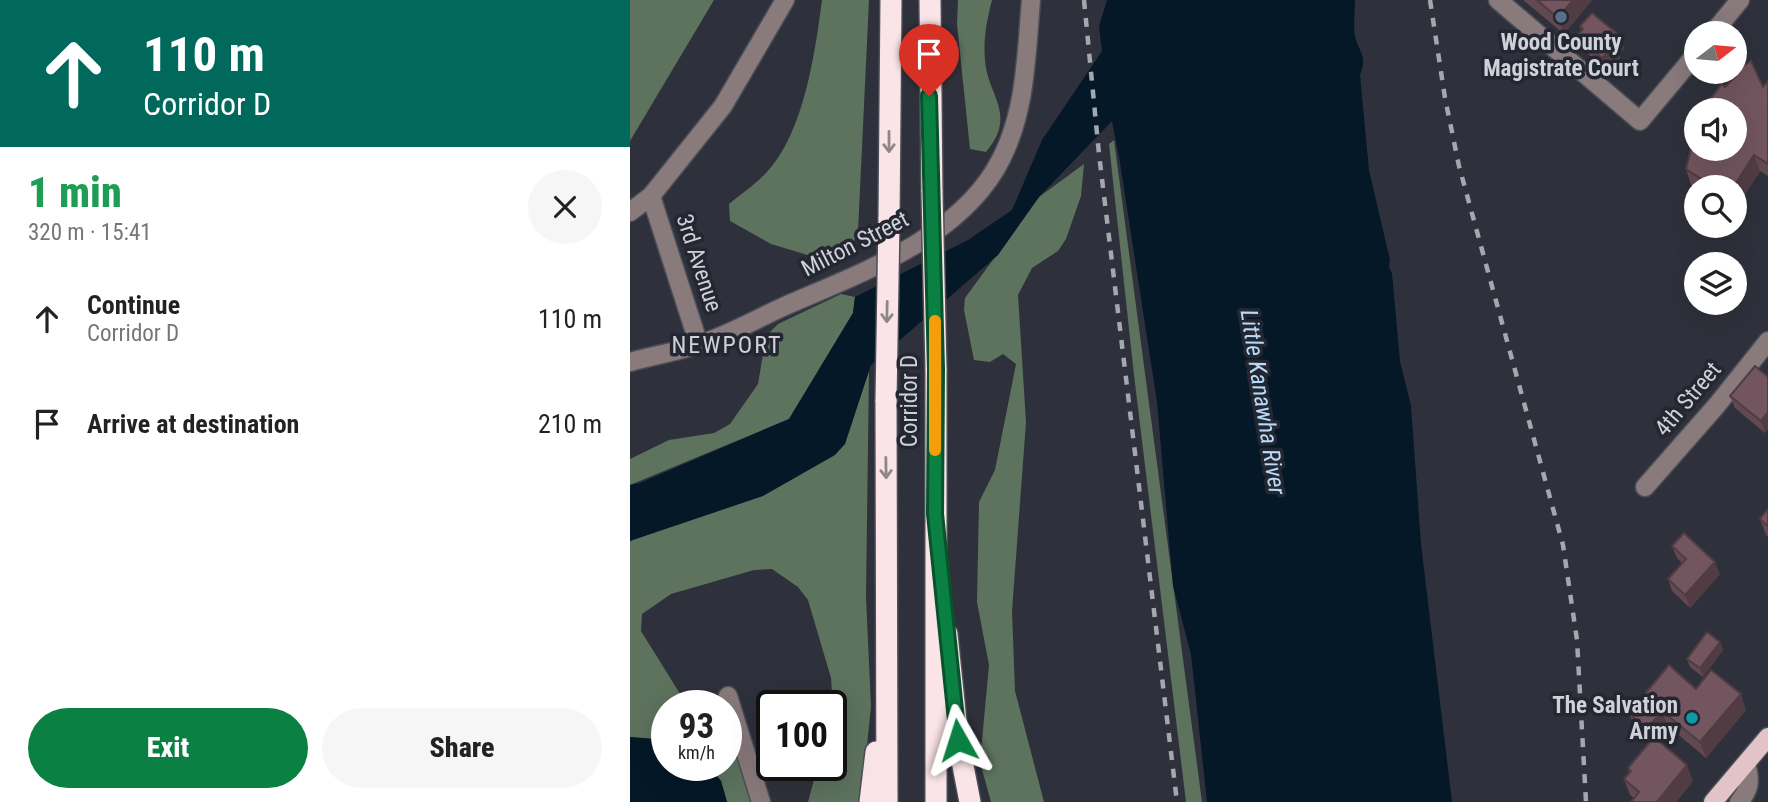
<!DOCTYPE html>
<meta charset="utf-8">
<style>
body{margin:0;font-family:"Roboto Condensed",sans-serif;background:#f6f6f6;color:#222;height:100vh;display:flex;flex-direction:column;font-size:26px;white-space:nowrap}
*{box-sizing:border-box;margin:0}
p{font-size:23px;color:#767676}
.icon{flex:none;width:38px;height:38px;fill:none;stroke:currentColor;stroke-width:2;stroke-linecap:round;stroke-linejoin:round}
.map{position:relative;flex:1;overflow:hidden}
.side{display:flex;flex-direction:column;background:#fff;width:630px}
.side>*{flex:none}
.top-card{background:#00695c;color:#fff;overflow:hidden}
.needle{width:46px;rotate:74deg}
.tools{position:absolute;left:1054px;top:21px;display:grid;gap:14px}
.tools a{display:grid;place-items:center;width:63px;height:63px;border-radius:50%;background:#fff;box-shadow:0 7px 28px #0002;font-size:35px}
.speed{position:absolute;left:21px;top:690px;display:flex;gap:14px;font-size:35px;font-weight:700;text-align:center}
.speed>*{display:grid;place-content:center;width:91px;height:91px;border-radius:50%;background:#fff;box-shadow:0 7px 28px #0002;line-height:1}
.speed small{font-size:18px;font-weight:400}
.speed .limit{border:4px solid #111;border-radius:10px;background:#fff;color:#111}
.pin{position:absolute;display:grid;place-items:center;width:60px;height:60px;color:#fff;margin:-72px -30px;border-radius:50% 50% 50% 0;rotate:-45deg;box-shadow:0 0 7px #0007}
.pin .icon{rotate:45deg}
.me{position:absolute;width:77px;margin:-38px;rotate:354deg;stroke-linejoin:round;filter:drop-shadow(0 0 5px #0008)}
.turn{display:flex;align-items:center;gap:24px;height:147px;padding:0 28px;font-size:32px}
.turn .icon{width:91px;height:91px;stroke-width:2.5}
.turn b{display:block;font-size:49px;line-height:60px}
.round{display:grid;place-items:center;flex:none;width:74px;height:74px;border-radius:37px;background:#f6f6f6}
.headline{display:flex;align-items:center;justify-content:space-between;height:119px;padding:0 28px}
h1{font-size:42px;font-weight:800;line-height:52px;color:#1e9e55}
.button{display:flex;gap:14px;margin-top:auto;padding:14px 28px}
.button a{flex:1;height:80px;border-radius:42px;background:#0b8043;color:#fff;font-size:28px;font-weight:800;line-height:80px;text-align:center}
.button a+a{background:#f6f6f6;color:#222}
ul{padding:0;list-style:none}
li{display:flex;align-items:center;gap:21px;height:105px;padding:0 28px}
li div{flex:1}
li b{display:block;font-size:26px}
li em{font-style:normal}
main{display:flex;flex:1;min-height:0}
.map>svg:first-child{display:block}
.forest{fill:#5d735e}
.water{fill:#041828}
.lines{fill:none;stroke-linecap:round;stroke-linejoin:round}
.minor-casing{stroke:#4b4e57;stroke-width:21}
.major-casing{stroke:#4b4e57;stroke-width:21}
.highway-casing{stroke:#4b4e57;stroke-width:24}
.minor{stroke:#897a7c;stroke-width:18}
.major{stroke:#e2c3c7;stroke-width:18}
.highway{stroke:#fae4e7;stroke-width:21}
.rail{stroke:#a4a7ae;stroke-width:4.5;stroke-dasharray:9 9;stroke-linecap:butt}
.highway-bridge-casing{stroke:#4b4e57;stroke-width:24;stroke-linecap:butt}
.highway-bridge{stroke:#fae4e7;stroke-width:21}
.wall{fill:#624951}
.shaded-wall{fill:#503c42}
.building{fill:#72555e;stroke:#503c42;stroke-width:2}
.oneway{stroke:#8f868c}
.route-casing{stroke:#07532c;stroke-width:18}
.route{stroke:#0b8043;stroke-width:12}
.slow{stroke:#f59e0b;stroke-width:12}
.service-dot{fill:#5c6f8a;stroke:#242731;stroke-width:2.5}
.culture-dot{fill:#0f9aa8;stroke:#242731;stroke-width:2.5}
.labels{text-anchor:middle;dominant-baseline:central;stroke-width:7;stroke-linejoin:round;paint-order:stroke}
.poi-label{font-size:23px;font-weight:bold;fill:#cfd1d8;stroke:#242731}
.street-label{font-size:23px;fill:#cfd1d8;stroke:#242731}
.neighbourhood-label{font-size:24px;letter-spacing:2px;fill:#cfd1d8;stroke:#242731}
.water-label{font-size:24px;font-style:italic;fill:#b7dbf9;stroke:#242731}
</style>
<main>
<section class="side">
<div class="top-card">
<div class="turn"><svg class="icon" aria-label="ahead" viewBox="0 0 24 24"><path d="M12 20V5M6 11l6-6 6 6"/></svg><div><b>110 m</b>Corridor D</div></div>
</div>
<div class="headline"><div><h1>1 min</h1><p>320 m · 15:41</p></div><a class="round"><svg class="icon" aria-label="close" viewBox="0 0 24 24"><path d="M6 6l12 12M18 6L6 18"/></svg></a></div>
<ul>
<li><svg class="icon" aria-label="ahead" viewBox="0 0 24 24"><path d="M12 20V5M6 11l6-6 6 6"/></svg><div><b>Continue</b><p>Corridor D</p></div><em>110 m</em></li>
<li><svg class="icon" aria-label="arrive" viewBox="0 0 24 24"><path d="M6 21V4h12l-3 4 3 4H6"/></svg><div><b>Arrive at destination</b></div><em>210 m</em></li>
</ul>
<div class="button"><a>Exit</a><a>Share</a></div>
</section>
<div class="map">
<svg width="1138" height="802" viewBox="0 0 1138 802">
<rect width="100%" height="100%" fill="#2e313b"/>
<!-- forest -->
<path class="forest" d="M0,0H84L0,141Z
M192,0H239L228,231L217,259L201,262L141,244L100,221L99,204C111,194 125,185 136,173C174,133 185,53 192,0Z
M328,0H362C357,20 353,39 355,60C357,95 388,114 356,152L340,149L327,24Z
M484,140L572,802H556L504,375L479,144Z
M454,164L451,196L436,239L428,251L402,268L388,295L396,422L382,611L385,691L414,802H361L350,762L359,665L347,602L349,502L365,470L386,364L373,354L360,362L344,360L334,310L335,298L409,197Z
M211,294L225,297L223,313L159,419L0,485V459L39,440L84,433L100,424L128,384L136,336L148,324Z
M239,369L236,597L241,707L231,802H178L188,765H201L203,708L201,678L178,600L168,587L142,569L124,570L41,594L12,614L11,631L57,705H37V740L0,737V541L215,443Z
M96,742C119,760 118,774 122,802H97L91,781L78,765H96Z"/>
<!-- water -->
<path class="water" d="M477,0H725C725,11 723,25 725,36C729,53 738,55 730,75L739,170L760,260L759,268L762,273L770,361L781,406L791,544L822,802H577L561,654L543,586L527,402L490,163L482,121L409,197L368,255L241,365L215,444L205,455L133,496L0,541V485L10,483L159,419L223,313L225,297L338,240L382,210L412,140L472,51L469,26Z
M0,737L37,740V765H78L91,781L97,802H0Z"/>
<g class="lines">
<defs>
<path id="minor" d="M868,0L1010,121L1066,54
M1083,33L1110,0
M21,196L69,345
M0,212L21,196L93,106L155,0
M0,362C22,356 45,352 67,345C97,336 126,319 155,306C228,274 322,241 365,170C396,119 396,58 401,0
M1015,487L1087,405L1138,341
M98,696L131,802
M1109,802C1120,789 1121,780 1116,764"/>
<path id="major" d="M1083,802L1138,737"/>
<path id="highway" d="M300,0L302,192
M259,219L261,0
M256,400L257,802
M317,634L328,740L340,802
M240,802L246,752
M306,802V369"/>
</defs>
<!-- minor casing -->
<use href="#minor" class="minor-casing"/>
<!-- major casing -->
<use href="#major" class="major-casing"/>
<!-- highway casing -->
<use href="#highway" class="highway-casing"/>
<!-- minor -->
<use href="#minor" class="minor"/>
<!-- major -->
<use href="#major" class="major"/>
<!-- highway -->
<use href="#highway" class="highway"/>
<!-- rail -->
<path class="rail" d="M454,0L469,154L547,802
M800,0L815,98L829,166L933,545L947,640L956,802"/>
<defs>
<path id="highway-bridge" d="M302,192L306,369
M256,400L259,219"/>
</defs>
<!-- highway-bridge casing -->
<use href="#highway-bridge" class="highway-bridge-casing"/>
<!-- highway-bridge -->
<use href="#highway-bridge" class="highway-bridge"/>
</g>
<!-- wall -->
<path class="wall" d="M893,0H962L934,34Z
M950,26L994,48L989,55L990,58L977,70L951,48L947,36L951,31Z
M1103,72L1133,87L1138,81V176L1130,171L1110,202L1105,199L1104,201V187L1066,188L1061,185L1056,169L1104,110H1073L1072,109L1105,77Z
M1138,377V429L1135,433L1105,408L1100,396Z
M1138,509V537L1136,535L1130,519Z
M1042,546L1090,574L1060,608L1042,591L1038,579L1052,563L1047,558Z
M1090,642L1093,650L1073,677L1060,667L1057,659Z
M1066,689L1116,710L1076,758L1038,726L1027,740L1063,781L1046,802H1001L1004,798L1000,795L994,779L999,773L998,768L1019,743L1005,729L999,713Z"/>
<!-- shaded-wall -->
<path class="shaded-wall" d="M943,0H962L934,34L928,18Z
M990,36L994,48L989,55L990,58L977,70L972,58Z
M1124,155L1130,171L1110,202L1104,186Z
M1138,412V429L1135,433L1131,421Z
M1085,562L1090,574L1060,608L1055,595Z
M1090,642L1093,650L1073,677L1070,668Z
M1111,694L1116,710L1076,758L1070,742Z
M1032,711L1038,726L1022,746L1016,730Z
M1057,765L1063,781L1046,802H1027Z"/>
<!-- building -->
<path class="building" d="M907,0H943L928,18Z
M962,13L990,36L984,44L985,45L972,58L947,36L953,29L950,26Z
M1121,61L1133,87L1138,81V164L1124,155L1104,186L1099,183L1097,187H1084L1056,169L1065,131L1066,130V149H1104V110H1074L1072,109L1092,84L1095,87L1106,76L1103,72Z
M1125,366L1138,377V412L1131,421L1100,396Z
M1138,509V526L1130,519Z
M1054,533L1085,562L1055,595L1038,579L1056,559L1042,546Z
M1077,632L1090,642L1070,668L1057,659Z
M1039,665L1066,689L1081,670L1111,694L1070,742L1032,711L1016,730L999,713Z
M1024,737L1057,765L1027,802H1001L1009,792L994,779L1001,771L998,768Z"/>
<!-- one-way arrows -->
<defs><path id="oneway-shaft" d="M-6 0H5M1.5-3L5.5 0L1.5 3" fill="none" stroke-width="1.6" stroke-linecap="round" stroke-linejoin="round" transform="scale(1.75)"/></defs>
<g class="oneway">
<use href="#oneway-shaft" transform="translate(259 142) rotate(90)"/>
<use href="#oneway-shaft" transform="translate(257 312) rotate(91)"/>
<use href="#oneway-shaft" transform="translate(256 468) rotate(89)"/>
</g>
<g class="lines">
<defs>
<path id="route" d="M299,96L306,369L305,514L328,740"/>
</defs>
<!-- route casing -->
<use href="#route" class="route-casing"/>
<!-- route -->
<use href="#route" class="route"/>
<!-- slow -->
<path class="slow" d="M305,321V450"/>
</g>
<!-- markers -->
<circle class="service-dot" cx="931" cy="17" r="7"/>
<circle class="culture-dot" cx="1062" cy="718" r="7"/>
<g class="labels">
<!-- poi labels -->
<g class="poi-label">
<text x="931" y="42">Wood County<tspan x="931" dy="26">Magistrate Court</tspan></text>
<text x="1048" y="705" text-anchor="end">The Salvation<tspan x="1048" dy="26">Army</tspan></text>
</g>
<!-- street labels -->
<g class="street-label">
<text transform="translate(225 244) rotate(-27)">Milton Street</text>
<text transform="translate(69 263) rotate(72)">3rd Avenue</text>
<text transform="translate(1058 399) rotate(-50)">4th Street</text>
<text transform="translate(279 401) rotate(-90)">Corridor D</text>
</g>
<!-- neighbourhood labels -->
<g class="neighbourhood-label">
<text x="97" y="345">NEWPORT</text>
</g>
<!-- water labels -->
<g class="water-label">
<text transform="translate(633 402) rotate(81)">Little Kanawha River</text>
</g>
</g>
</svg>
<div class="tools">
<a><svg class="needle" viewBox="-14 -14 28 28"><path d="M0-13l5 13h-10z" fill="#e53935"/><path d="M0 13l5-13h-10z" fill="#767676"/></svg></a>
<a><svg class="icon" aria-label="sound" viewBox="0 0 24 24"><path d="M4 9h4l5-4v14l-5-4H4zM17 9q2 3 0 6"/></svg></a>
<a><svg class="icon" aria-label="search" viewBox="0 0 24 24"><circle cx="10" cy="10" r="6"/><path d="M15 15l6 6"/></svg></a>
<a><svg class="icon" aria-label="layers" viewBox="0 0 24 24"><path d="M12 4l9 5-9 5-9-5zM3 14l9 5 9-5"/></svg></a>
</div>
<div class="speed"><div>93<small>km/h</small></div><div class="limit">100</div></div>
<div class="pin" style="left:299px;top:96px;background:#d93025"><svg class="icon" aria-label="arrive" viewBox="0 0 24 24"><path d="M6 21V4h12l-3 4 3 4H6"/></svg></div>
<svg class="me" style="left:328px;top:740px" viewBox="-20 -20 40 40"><path d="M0-17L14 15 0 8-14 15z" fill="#0b8043" stroke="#fff" stroke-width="4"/></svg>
</div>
</main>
